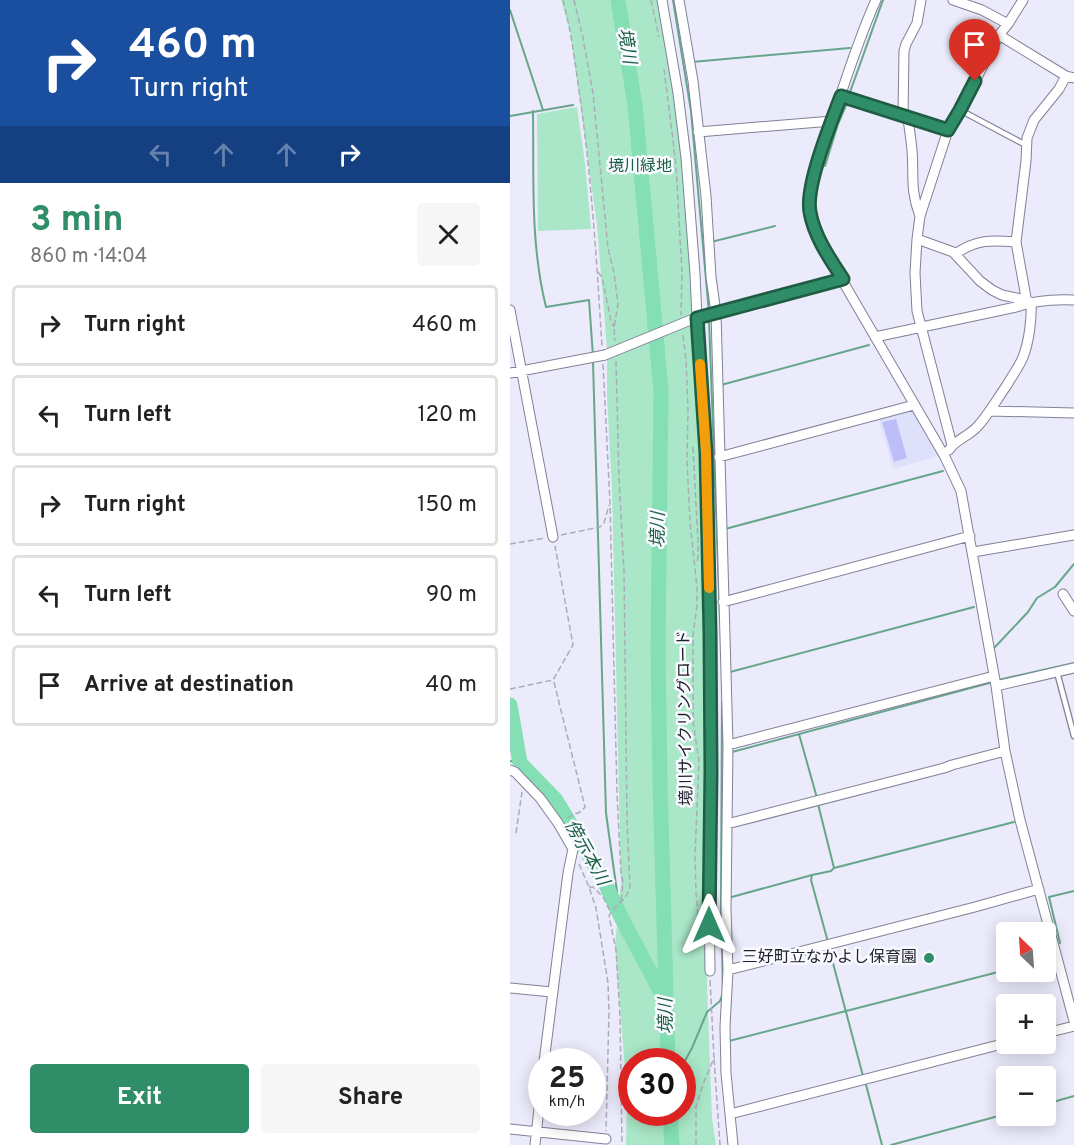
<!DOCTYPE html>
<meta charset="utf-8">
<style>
body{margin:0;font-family:Overpass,"Noto Sans JP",sans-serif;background:#f6f6f6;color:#222;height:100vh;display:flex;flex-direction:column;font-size:22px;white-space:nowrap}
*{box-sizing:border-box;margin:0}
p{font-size:20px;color:#767676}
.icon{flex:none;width:33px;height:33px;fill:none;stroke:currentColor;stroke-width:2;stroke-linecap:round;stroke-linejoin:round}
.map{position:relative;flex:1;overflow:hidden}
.details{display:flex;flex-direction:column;background:#fff;width:510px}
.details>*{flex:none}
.guide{background:#1a4fa0;color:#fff;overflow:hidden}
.needle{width:39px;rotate:335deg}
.controls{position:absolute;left:486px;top:922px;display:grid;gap:12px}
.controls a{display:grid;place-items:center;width:60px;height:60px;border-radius:6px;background:#fff;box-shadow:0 3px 15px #0003;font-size:30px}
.speed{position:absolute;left:18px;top:1048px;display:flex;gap:12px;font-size:30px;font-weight:700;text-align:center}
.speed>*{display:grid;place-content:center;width:78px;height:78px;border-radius:50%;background:#fff;box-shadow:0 3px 15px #0003;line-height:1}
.speed small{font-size:15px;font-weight:400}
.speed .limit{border:9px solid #d22;background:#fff;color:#111}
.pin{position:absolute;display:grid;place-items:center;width:51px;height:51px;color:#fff;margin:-62px -26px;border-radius:50% 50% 50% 0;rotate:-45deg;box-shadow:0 0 6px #0007}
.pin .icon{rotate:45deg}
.me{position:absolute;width:66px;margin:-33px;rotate:0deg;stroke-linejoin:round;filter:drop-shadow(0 0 4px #0008)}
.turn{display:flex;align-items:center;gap:21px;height:126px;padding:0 30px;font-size:27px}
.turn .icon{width:78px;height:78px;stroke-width:2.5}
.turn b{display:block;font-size:42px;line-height:51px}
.lanes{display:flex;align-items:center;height:57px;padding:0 30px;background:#0003;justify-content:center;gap:30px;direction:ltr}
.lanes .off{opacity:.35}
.round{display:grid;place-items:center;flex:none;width:63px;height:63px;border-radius:6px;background:#f6f6f6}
.overview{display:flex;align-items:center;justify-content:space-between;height:102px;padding:0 30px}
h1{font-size:36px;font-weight:700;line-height:45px;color:#2f8e67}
.button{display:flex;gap:12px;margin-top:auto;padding:12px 30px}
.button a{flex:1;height:69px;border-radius:6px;background:#2f8e67;color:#fff;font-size:24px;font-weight:700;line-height:69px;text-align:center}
.button a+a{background:#f6f6f6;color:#222}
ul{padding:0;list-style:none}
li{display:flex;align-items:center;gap:18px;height:81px;margin:0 12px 9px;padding:0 18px;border:3px solid #e0e0e0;border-radius:6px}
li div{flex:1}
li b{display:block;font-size:22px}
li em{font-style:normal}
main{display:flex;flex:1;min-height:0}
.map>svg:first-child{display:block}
.built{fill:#dfe0fa}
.green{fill:#aae7c8;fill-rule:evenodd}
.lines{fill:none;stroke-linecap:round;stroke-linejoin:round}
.stream{stroke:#66a68b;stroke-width:2}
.river{stroke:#84dfb4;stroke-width:15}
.building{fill:#bdbdfa}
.service-casing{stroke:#818198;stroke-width:7}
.minor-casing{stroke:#818198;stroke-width:11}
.path{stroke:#ababb9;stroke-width:1.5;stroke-dasharray:6 3;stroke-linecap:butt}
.service{stroke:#fff;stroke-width:4.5}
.minor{stroke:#fff;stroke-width:9}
.minor-bridge-casing{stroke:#818198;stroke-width:11;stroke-linecap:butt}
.minor-bridge{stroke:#fff;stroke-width:9}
.route-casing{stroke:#1f5c43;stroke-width:15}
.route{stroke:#2f8e67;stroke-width:10}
.slow{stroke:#f59e0b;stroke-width:10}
.poi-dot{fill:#2f8e67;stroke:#f9faff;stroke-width:2}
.labels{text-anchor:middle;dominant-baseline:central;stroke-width:5;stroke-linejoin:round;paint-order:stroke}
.park-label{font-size:16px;fill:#195e42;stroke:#f9faff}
.street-label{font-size:16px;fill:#21212b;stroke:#f9faff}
.poi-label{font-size:16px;fill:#21212b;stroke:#f9faff;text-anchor:end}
.water-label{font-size:18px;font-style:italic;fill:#1b5f43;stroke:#f9faff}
</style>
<main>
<section class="details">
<div class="guide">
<div class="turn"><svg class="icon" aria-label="right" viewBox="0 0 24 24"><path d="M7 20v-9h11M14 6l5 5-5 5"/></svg><div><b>460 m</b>Turn right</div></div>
<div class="lanes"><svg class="icon off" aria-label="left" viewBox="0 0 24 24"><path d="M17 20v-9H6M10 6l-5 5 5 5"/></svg><svg class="icon off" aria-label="ahead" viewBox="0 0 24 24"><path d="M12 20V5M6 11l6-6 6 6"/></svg><svg class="icon off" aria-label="ahead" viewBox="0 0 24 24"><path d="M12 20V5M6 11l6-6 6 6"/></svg><svg class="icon" aria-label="right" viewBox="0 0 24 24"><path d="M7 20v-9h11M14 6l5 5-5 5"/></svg></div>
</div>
<div class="overview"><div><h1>3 min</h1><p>860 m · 14:04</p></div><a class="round"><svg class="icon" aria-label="close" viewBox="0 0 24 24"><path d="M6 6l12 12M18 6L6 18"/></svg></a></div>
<ul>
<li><svg class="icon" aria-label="right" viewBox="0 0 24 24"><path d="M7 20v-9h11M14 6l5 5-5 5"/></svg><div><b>Turn right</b></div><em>460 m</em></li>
<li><svg class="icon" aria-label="left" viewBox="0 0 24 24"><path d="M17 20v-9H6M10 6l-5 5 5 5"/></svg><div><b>Turn left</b></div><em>120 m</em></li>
<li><svg class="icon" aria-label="right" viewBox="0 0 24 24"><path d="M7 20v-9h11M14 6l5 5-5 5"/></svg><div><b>Turn right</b></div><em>150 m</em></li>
<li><svg class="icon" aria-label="left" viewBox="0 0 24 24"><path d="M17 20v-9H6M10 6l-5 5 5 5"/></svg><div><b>Turn left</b></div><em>90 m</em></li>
<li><svg class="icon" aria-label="arrive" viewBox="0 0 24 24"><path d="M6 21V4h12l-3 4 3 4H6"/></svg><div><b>Arrive at destination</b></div><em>40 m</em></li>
</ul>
<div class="button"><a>Exit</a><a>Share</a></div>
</section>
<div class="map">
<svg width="564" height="1145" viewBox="0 0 564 1145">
<rect width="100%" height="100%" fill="#ebebfb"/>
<!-- built -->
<path class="built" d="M402,410L429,456L383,469L368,416Z"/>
<!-- green -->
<path class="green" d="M51,0H156L180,159L189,334L203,742L197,985L202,1118L206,1145H116L117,1093L105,945L111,884L102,491L97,395V349L87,225L60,31ZM122,1062H172V1113H122Z
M67,107L75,163L81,229L28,231L27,114Z"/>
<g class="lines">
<!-- stream -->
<path class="stream" d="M163,0L181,111L199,313
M0,10L33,110
M182,62L340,48
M339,95L373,0
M23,111C24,177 20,243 36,307L79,300L83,356
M0,116L63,105
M315,166L328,124L338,101
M201,242L265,226
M199,319L210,619
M83,362L96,813L107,892L105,897L102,898
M211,385L359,345
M215,529L433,471
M485,647L518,612L527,598L545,587L564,564
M220,672L464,607
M488,680L564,663
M289,734L307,798
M222,752L483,682
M0,761L10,763
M308,804L324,868L321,871L302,875L301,880L318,942
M324,868L504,822
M218,898L302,875
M550,943L539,897L564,891
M319,948L353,1076
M536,960L540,958
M219,1041L496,970
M172,1066L182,1048L197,1012L210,1001L213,993L211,900L212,702
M355,1081L372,1145
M536,1104L564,1096
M381,1145L496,1114"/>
<!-- river -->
<path class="river" d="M108,0L125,105L151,391L148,649L150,784L158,1062
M0,705L10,763L46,800L67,835L96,885L112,919L154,998
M160,1113L162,1145"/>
</g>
<!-- building -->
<path class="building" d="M386,419L397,458L384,462L372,422Z"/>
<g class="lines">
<defs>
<path id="service" d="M450,110L512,143H516
M547,672L564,736"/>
<path id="minor" d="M152,0L168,93L176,158L185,274L187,318L196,453L200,633L201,771L199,879L200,971
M169,0L183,81L196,196L201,277L206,313L218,745L216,909L218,970L215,1027L216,1073L223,1145
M366,0C346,44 332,92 316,139C310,158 300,180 299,201C299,218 307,233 314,249L435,457L451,491L486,686L495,751L510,820L564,1021
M443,0L472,10L498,24
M489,35L556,76L564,78
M331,96L438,130
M393,115L394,51L396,44L407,23L411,0
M398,117C399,128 401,139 402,150C404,175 400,191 410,216
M188,132L322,121
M407,239L443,252L470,281L482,290L492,295L516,300
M445,254C467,239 481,240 506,242
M517,303L506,242L516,161L517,138L524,120L549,89L556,76
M0,310L43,537
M183,319L333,279
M365,337L506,307C526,300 544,299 564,300
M0,373L95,355
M480,411L564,413
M442,445L407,311L405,273L407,239L410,216L438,130L450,110L489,35L498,24L513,0
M439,450C445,440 459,436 467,427C479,414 487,399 497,385C502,376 509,367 513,357C519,342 522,318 521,302
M209,457L404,405
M463,552L564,535
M553,594L564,611
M213,602L460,536
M486,686L564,668
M218,745L484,676
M0,770L5,772L30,798L48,823L63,849L58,873L34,1062
M217,824L434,768L442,765L495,751
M218,970L465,907L529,889
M0,988L42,992
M536,1033L564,1026
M220,1114L496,1043
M0,1129L96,1139
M25,1145L32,1081"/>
</defs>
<!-- service casing -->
<use href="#service" class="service-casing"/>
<!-- minor casing -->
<use href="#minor" class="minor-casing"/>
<!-- path -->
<path class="path" d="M53,0C62,34 66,70 71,104C82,185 87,266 92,347
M64,0L73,38L83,93L98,248L104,273L108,304L104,328L105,341
M141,0L149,37
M154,69L166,165L172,273L171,315
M88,272L92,277L101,321L104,327
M173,335L176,360L178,409L177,461L180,523L187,587V606L183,635V721L189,761L185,856L186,892L190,943
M106,361L109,478L114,571L117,822L120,885C118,902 105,903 99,916L106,950L110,1016L112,1145
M93,364L100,503L107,794L111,873L113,882L111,902
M183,447L188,542V558L186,563
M51,535L90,527L94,523L99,505
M0,544L35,538
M44,682L75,807L72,811L57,818
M0,689L43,680L63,645L45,546
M6,833L12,792
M69,864L79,887L86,908L98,983L99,1012L96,1131
M79,887H83L93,897L100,911
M204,1059L210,1145
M186,1145V1106L194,1082L204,1058L200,979"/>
<!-- service -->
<use href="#service" class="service"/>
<!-- minor -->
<use href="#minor" class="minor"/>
<defs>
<path id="minor-bridge" d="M95,355L183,319"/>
</defs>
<!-- minor-bridge casing -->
<use href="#minor-bridge" class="minor-bridge-casing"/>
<!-- minor-bridge -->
<use href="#minor-bridge" class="minor-bridge"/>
</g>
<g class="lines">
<defs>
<path id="route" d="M199,925L201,771L200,633L196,453L187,318L333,279C320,259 304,236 300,212C295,186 321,123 331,96L438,130L450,110L465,81"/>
</defs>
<!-- route casing -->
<use href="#route" class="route-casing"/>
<!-- route -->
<use href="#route" class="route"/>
<!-- slow -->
<path class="slow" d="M190,364L196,453L199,588"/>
</g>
<!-- markers -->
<circle class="poi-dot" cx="419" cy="958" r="6"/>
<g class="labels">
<!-- park labels -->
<g class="park-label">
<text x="130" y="167">境川緑地</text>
</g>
<!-- street labels -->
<g class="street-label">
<text transform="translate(176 718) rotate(-91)">境川サイクリングロード</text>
</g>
<!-- poi labels -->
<g class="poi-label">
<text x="407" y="958">三好町立なかよし保育園</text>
</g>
<!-- water labels -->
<g class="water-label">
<text transform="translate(116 46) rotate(81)">境川</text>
<text transform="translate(149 530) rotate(-89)">境川</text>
<text transform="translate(76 853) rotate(61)">傍示本川</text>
<text transform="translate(157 1016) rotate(-91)">境川</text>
</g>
</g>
</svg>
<div class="controls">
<a><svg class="needle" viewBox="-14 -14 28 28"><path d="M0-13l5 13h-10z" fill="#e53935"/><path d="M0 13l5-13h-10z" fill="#767676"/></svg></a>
<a>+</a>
<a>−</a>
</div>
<div class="speed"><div>25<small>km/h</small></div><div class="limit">30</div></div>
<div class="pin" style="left:465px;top:81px;background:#d93025"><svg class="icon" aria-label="arrive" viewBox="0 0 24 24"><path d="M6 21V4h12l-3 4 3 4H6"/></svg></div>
<svg class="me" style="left:199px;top:925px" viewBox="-20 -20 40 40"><path d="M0-17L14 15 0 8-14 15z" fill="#2f8e67" stroke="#fff" stroke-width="4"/></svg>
</div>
</main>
